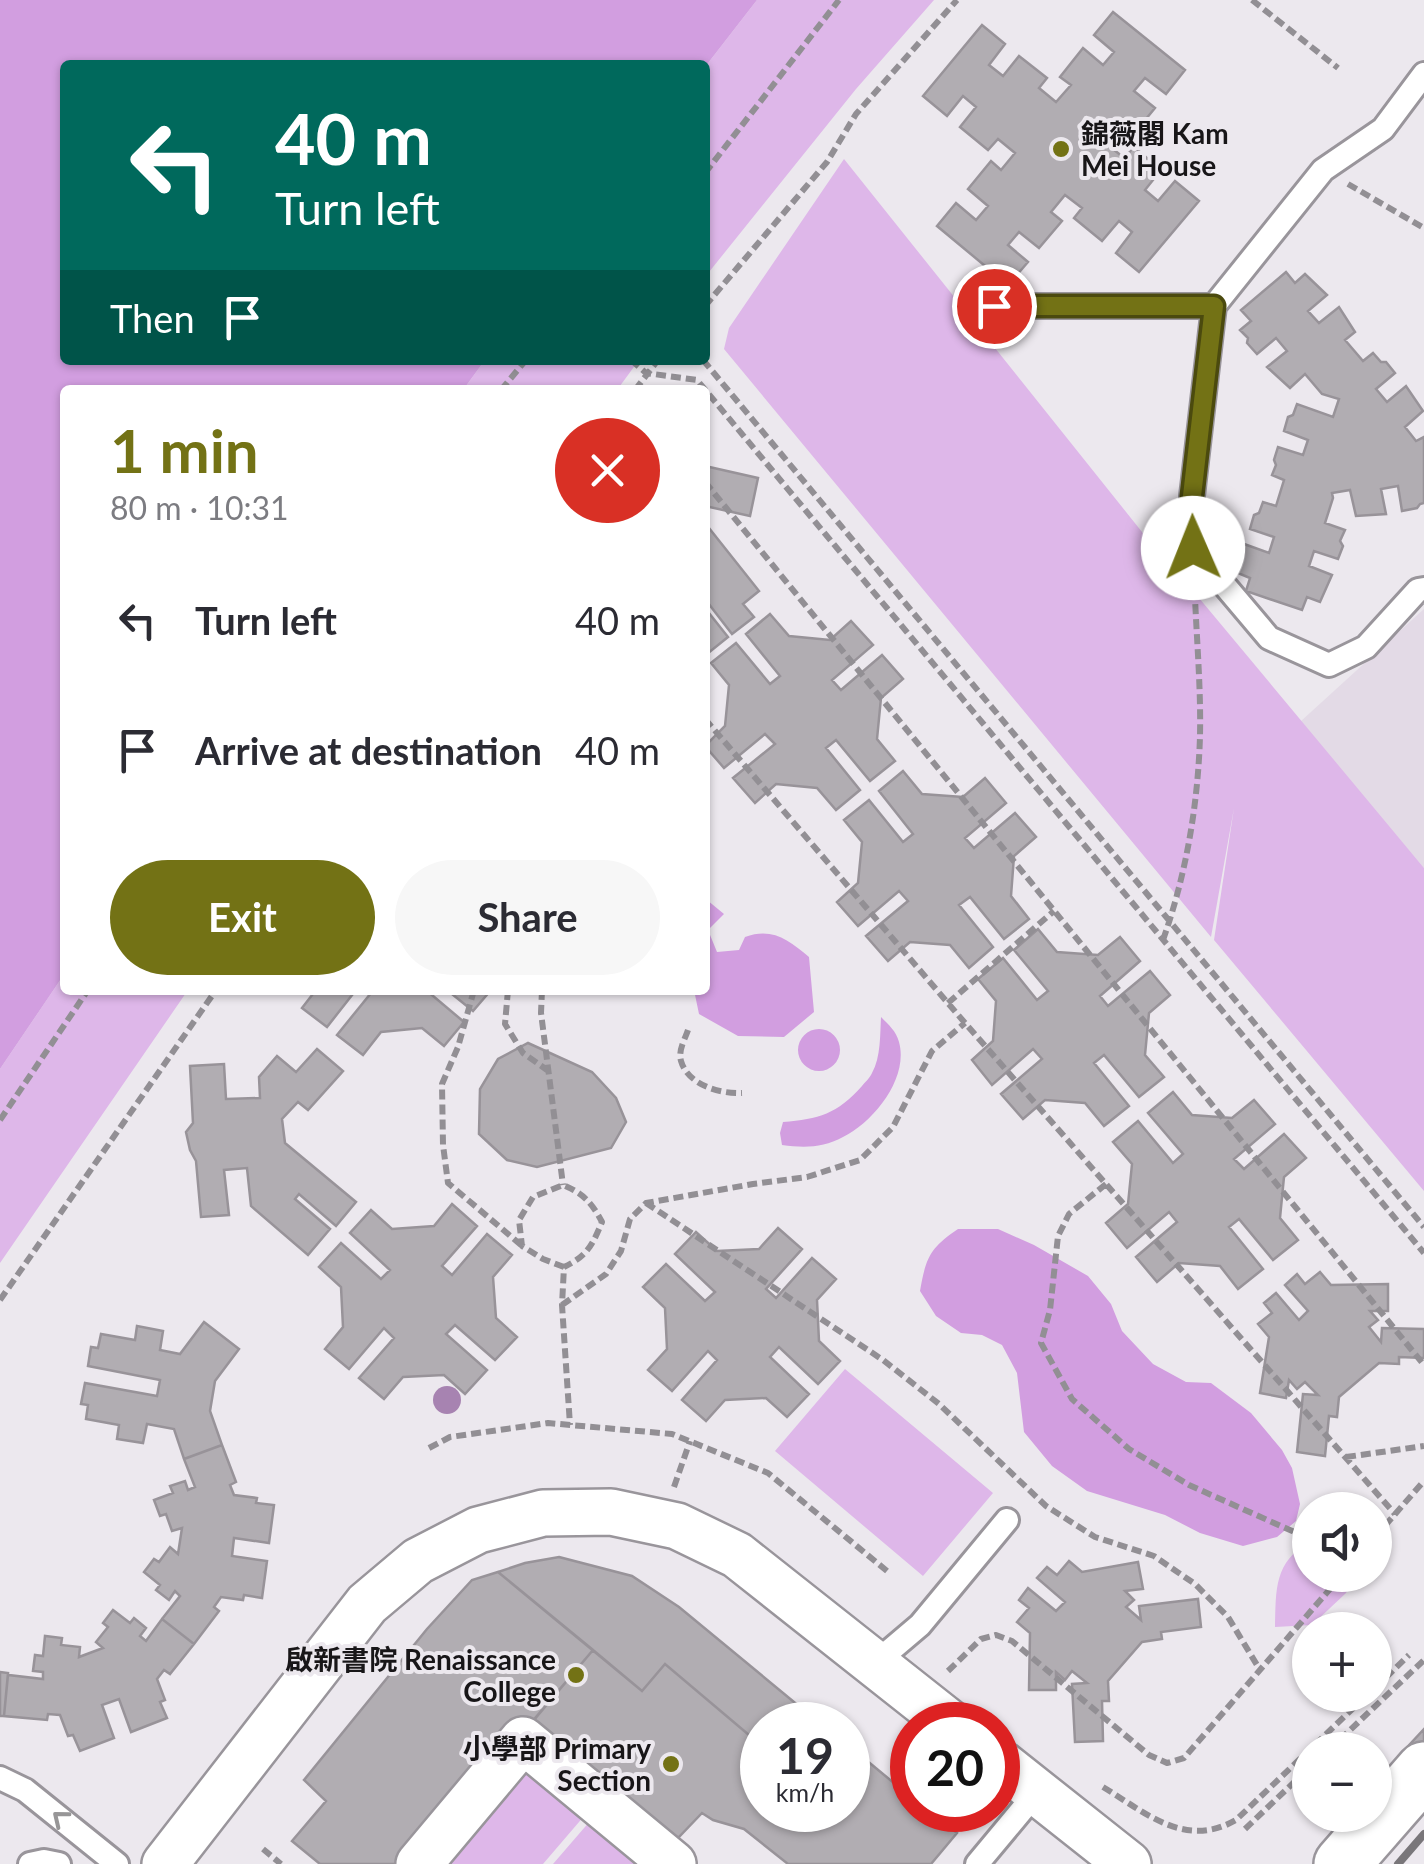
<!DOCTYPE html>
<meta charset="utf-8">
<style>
body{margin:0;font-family:Lato,"Noto Sans TC",sans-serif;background:#f7f7f7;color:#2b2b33;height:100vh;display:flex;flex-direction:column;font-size:38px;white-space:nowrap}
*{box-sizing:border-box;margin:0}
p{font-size:32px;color:#7c7c81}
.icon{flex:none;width:55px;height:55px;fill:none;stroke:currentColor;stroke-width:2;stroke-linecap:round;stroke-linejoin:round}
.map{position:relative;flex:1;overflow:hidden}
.sheet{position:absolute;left:60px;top:385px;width:650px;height:610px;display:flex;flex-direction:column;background:#fff;border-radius:10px;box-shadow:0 2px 8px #0004}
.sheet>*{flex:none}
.guide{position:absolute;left:60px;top:60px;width:650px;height:305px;border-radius:10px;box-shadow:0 2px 8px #0004;background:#00695c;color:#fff;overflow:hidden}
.tools{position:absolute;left:1292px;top:1492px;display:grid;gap:20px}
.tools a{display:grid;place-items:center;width:100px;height:100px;border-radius:50%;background:#fff;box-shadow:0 2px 8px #0004;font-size:50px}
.speed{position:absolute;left:740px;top:1702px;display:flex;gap:20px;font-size:50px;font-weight:700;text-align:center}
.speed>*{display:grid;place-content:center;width:130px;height:130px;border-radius:50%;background:#fff;box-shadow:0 2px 8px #0004;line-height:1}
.speed small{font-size:25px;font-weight:400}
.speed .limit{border:15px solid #d22;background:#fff;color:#111}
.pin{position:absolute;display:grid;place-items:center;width:85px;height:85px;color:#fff;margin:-42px;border:5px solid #fff;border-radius:50%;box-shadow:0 2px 10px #0007}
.me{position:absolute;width:110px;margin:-55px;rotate:359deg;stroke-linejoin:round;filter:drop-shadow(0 0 8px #0008)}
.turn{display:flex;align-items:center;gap:35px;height:210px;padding:0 50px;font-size:45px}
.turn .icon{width:130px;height:130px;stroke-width:2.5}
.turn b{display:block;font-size:70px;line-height:85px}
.then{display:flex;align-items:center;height:95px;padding:0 50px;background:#0003;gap:20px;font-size:38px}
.round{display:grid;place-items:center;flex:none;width:105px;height:105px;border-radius:52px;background:#f7f7f7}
.overview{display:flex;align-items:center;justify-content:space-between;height:170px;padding:0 50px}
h1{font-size:60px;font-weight:700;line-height:75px;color:#737215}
.button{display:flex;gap:20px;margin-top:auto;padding:20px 50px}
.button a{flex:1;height:115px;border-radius:60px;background:#737215;color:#fff;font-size:40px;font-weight:700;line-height:115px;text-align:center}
.button a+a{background:#f7f7f7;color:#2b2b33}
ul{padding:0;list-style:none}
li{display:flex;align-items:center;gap:30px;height:130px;padding:0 50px}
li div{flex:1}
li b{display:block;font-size:38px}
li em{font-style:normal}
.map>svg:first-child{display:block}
.built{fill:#e3dae6}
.green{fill:#deb7e9}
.water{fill:#d29ee0}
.building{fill:#b1adb2;stroke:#989399;stroke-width:2.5}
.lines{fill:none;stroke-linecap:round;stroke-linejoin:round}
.lane-casing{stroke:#99959b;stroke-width:28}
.street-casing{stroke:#99959b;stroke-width:50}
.secondary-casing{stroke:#99959b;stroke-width:60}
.path{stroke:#928f94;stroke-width:6;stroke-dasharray:10 5;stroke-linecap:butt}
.lane{stroke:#fff;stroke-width:22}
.street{stroke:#fff;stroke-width:45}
.secondary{stroke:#fff;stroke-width:55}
.rail{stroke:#79767a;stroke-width:8}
.tree{fill:#a783b1}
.oneway{stroke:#979697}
.route-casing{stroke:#4b4a0e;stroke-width:25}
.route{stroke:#737215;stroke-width:18}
.poi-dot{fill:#737215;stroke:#ece8ee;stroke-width:4}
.labels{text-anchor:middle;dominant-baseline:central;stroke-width:8;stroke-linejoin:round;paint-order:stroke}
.poi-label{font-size:28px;font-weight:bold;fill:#181618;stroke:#ece8ee;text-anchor:end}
</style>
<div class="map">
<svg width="1424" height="1864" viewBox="0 0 1424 1864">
<rect width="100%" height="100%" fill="#ece8ee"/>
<!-- built -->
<path class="built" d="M1424,609V868L1300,722Z"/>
<!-- green -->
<path class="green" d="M757,0H934L856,89L705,277V67Z
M844,159L1170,567L1189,586L1424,868V1191L1214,940L1234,808L1211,937L724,349L729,328Z
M485,360H639L617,390H463Z
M65,973V990H188L0,1263V1069Z
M845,1369L993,1493L923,1576L775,1451Z
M1310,1541V1575H1356L1346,1593L1312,1625L1275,1627C1276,1588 1274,1563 1310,1541Z
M526,1753L591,1808L543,1864H431Z
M597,1813L657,1864H553Z"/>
<!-- water -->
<path class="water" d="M0,0H757L705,67L65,65V360H485L463,390H65V973L0,1069Z
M705,894L707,900L724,914L708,930L717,952L739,950L745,937C772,927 789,940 809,957L814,1012L784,1037L738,1036L699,1014L694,990H705Z
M881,1017C889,1025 896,1031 899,1042C909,1078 874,1122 843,1137C823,1148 804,1148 782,1145L780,1133L783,1122C819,1119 837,1114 862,1086C865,1082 870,1078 872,1073C881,1057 880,1034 881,1017Z
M798 1050a21 21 0 1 1 42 0a21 21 0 1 1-42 0Z
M958,1229H998L1034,1245L1088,1276L1111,1304L1122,1331L1153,1364L1186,1382L1211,1383L1251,1413L1282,1450L1292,1468L1300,1504L1296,1521L1277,1537L1243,1546L1200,1533L1165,1515L1087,1491L1052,1466L1024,1432L1017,1373L1002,1345L982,1335L961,1333L936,1316L920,1291C926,1257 930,1248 958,1229Z"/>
<!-- building -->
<path class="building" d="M1113,12L1185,70L1166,94L1145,78L1134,91L1155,108L1132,136L1121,127L1107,144L1124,158L1134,147L1161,170L1145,190L1158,201L1175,181L1199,201L1139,272L1116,253L1132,232L1119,221L1102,241L1074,218L1082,208L1065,195L1051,212L1062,221L1039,248L1019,232L1008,245L1028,262L1008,285L937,226L956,203L976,220L988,206L968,189L991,161L1001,170L1015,153L998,139L988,150L960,127L976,107L963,96L947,116L923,96L982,25L1005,44L989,65L1003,76L1019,56L1047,78L1039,88L1056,102L1071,85L1060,77L1083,48L1103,65L1114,52L1094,35Z
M1286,272L1295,283L1305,274L1327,295L1308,311L1319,323L1339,307L1355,332L1345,340L1363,361L1373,353L1381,362H1386L1395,373L1376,389L1387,402L1406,386L1423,411L1405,427L1416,441L1424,437V503L1420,504L1417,508L1402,511L1398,486L1381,489L1386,514L1356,516L1350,490L1332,493L1333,498L1325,523L1345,530L1340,541L1343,546L1338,559L1314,551L1309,566L1332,575L1320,602L1307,597L1302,610L1246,591L1250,578L1238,573L1242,562L1240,558L1244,544L1269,553L1274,537L1250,529L1254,515L1259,513L1263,502L1276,506L1284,480L1272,475L1276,465L1274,460L1278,447L1303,455L1308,440L1284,431L1288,417L1293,415L1297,404L1333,417L1339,399L1322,394L1305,374L1290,388L1267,367L1287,351L1276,338L1257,354L1247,343L1248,338L1240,330L1251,321L1241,310Z
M705,466L758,478L750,516L705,506Z
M705,523L759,591L743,604L754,617L732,634L705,599Z
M705,608L728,637L707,654L705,651Z
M770,614L789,636L830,640L851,621L873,645L832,680L841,690L882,655L903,679L881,698L877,739L895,761L870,781L836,740L826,748L860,790L836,810L817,788L776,784L755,803L733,778L775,744L765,734L724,768L705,746L725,726L729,685L711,663L736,643L770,684L780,676L746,634Z
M903,771L922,794L963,797L985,778L1006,803L965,838L974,848L1015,813L1036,837L1014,856L1011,896L1029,919L1004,939L970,897L959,905L993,947L969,968L950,945L910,942L888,961L866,936L908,901L899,891L858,926L837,902L858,883L862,842L844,820L869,800L903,842L913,834L879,791Z
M1038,929L1057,952L1098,955L1120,937L1140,961L1100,996L1108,1006L1150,971L1170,995L1149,1013L1145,1055L1164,1077L1139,1097L1104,1055L1094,1063L1129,1106L1104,1126L1085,1103L1045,1100L1023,1119L1001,1094L1042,1059L1033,1049L992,1085L972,1060L993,1041L996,1001L978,979L1003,958L1037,1000L1048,991L1014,950Z
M316,990H356L327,1027L302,1008Z
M368,990H426L464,1022L444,1046L422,1028L381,1032L363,1055L337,1035L371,993Z
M447,990H491L473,1011Z
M528,1043L592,1072L616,1098L626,1122L611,1148L537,1167L507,1160L479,1134L480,1089L498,1059Z
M317,1049L343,1071L308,1110L298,1102L282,1119L285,1143L356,1202L336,1226L299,1194L295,1199L330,1229L308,1255L251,1206L247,1168L224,1170L229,1215L201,1217L196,1161L190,1150L186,1132L193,1123L190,1066L224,1064L226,1099L260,1098L259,1077L277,1056L296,1072Z
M1173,1092L1192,1115L1232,1118L1254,1100L1275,1124L1234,1159L1244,1169L1284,1134L1306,1158L1284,1177L1280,1218L1298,1240L1273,1260L1239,1219L1229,1227L1263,1269L1238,1289L1220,1266L1179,1263L1157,1282L1136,1257L1177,1222L1169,1212L1127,1248L1106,1223L1128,1204L1132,1164L1113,1142L1138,1121L1173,1163L1183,1154L1148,1113Z
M452,1204L477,1226L442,1266L452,1275L487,1234L512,1255L493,1277L496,1318L517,1337L495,1360L455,1325L446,1334L487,1370L465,1394L444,1375L403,1377L384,1399L359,1378L394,1338L384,1328L349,1369L325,1349L343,1327L341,1287L319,1267L341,1243L381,1279L390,1270L350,1233L371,1210L392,1229L434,1226Z
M778,1228L802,1249L766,1289L776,1298L812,1258L836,1279L817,1300L819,1341L840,1361L818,1384L779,1347L770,1357L809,1394L787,1417L766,1398L725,1400L706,1421L682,1400L717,1360L708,1351L672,1391L648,1370L667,1349L665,1308L643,1287L666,1264L705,1301L715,1292L675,1254L696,1232L717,1251L759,1249Z
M1320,1272L1331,1285L1388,1284V1311H1370L1378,1320L1369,1327L1381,1342L1382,1328L1424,1329V1358L1399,1357V1364L1379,1363L1339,1397L1337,1417L1329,1416L1325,1456L1297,1452L1303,1394L1318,1395L1305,1382L1297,1389L1289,1380L1286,1398L1260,1393L1269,1337L1258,1324L1272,1313L1264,1303L1276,1293L1299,1320L1308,1311L1285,1285L1297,1274L1305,1284Z
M204,1322L239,1349L215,1381L210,1411L222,1445L184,1459L174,1429L147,1424L143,1443L117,1439L119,1425L86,1419L88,1405L81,1404L85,1383L157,1396L160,1380L88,1366L91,1347L98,1348L101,1334L135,1340L137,1326L163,1331L160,1350L180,1354Z
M222,1445L236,1482L230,1485L234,1495L257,1498L256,1503L274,1505L269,1543L234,1538L232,1556L267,1561L262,1598L244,1595L243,1600L221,1597L214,1607L219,1611L194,1644L162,1619L180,1596L175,1591L169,1600L156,1590L160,1585L144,1572L154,1559L159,1562L170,1547L178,1554L182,1528L172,1531L166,1514L160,1516L154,1500L173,1493L170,1486L185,1481L188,1490L195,1487L184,1459Z
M559,1557L632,1576L679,1607L817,1721L814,1725H762V1746L665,1664L642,1691L498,1572L525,1563Z
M1069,1561L1082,1572L1138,1562L1143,1589L1125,1591L1134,1600L1126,1607L1141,1620L1139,1606L1198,1599L1201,1627L1161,1632L1162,1639L1142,1642L1108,1681L1109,1701H1102L1103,1741L1075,1742L1072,1684L1087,1683L1072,1671L1065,1680L1056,1672V1690H1029L1030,1633L1017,1622L1029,1608L1019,1600L1028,1588L1056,1611L1065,1602L1037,1578L1047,1567L1057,1575Z
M498,1572L593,1650L411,1864H320L292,1841L326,1801L304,1780L427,1629L472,1580Z
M113,1610L130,1623L134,1618L146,1628L140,1636L146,1641L162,1619L194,1644L170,1674L164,1670L157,1679L165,1700L160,1702L167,1718L131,1732L119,1699L102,1705L114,1738L80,1751L73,1735L68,1736L60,1715L48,1714L47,1720L4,1716L8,1675L43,1679V1672L33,1671L35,1655L43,1656L45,1636L62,1638L61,1645L80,1647L79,1657L103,1648L96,1642L108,1627L103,1623Z
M593,1650L642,1691L665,1664L762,1746V1755L747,1773L762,1785V1810H848V1745L912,1798V1810H928L957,1833L931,1864H788L744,1829L713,1820L702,1813L677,1839L534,1720Z
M0,1672L8,1673L4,1716H0Z
M1424,1729V1744L1406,1763L1399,1756Z"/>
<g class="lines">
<defs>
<path id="lane" d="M1424,74L1383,129L1323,170L1214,306L1192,496L1193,548L1269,638L1329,665L1366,647L1418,590L1424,589
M994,306H1214
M874,1664L920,1625L1007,1520
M0,1778L25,1790L117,1864
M30,1864L44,1861L59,1864
M977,1864L1037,1792"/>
<path id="street" d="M998,1761L1128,1864
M165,1864L367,1604L418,1561L478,1530L543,1513L611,1512L677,1526L737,1555L952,1725
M419,1864L523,1740L673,1864"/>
<path id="secondary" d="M1342,1864L1424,1770"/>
</defs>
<!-- lane casing -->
<use href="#lane" class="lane-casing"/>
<!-- street casing -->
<use href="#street" class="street-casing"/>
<!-- secondary casing -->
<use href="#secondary" class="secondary-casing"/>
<!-- path -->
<path class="path" d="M1252,0L1338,68
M705,173L839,0
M1348,184L1424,228
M705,306L827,162L856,114L957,0
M631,360L646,373L697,380L1424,1253
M703,360L1424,1227
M501,390L526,360
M635,390L658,360
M705,482L1424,1365
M705,719L965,1023L1395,1514
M1163,940C1186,875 1198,805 1200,736C1201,691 1197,644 1195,598
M474,990L458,1047L442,1084L443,1145L448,1183L521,1245
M508,990L505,1024L523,1053L547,1070
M542,990L541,1013L563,1185
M948,1003L1054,911
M688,1030C685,1039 678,1050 681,1061C688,1085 720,1094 742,1093
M0,1120L88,990
M1106,1184L1069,1214L1058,1236L1050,1310L1041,1343L1072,1399L1129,1449L1189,1485L1310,1539
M646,1203L883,1360L939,1404L1046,1506L1095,1537L1154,1556L1195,1584L1228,1617L1260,1670
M564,1267L543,1259L522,1246L519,1220L533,1197L563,1185C583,1193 592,1203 602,1222C592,1246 587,1256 564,1267L562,1305L570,1425
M0,1300L216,990
M562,1305L606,1274L621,1251L630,1219L646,1203L753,1184L807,1177L860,1160L893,1127L932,1051L965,1023
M429,1448L450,1437L548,1423L672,1434L768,1473L887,1571
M1346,1457L1424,1446
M674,1487L690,1441
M1375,1537L1424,1481
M948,1671L981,1639L996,1635L1012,1641L1149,1755L1167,1763L1184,1758L1342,1575
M1375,1688L1409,1655
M1329,1750L1424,1660
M1103,1787C1146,1813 1185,1849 1236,1820L1367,1695
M1245,1829L1310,1767
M263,1849L281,1864"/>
<!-- lane -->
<use href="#lane" class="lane"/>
<!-- street -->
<use href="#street" class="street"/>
<!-- secondary -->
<use href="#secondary" class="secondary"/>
<!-- rail -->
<path class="rail" d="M1398,1864L1424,1834"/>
</g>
<!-- trees -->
<circle class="tree" cx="447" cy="1400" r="14"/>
<!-- one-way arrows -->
<defs><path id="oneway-chevron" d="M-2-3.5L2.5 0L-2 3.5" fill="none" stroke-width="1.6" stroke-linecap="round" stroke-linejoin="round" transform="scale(2.5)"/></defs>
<use class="oneway" href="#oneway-chevron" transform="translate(60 1818) rotate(-141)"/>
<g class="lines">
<defs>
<path id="route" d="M994,306H1214L1192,496L1193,548"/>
</defs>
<!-- route casing -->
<use href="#route" class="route-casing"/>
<!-- route -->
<use href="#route" class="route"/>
</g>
<!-- markers -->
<g class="poi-dot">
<circle cx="1061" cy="149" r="10"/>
<circle cx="576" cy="1675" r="10"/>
<circle cx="671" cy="1764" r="10"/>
</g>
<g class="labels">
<!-- poi labels -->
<g class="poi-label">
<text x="1081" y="133" text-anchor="start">錦薇閣 Kam<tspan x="1081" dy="32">Mei House</tspan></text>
<text x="556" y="1659">啟新書院 Renaissance<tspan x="556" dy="32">College</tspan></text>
<text x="651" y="1748">小學部 Primary<tspan x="651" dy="32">Section</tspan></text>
</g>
</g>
</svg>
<div class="tools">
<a><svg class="icon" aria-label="sound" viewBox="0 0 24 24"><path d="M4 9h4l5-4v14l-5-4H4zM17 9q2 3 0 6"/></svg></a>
<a>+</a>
<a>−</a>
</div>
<div class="speed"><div>19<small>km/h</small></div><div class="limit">20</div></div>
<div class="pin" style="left:994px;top:306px;background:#d93025"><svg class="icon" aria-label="arrive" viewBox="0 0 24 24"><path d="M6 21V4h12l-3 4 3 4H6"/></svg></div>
<svg class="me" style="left:1193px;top:548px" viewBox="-20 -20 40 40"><circle r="19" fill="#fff"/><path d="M0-13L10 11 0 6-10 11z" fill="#737215"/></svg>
<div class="guide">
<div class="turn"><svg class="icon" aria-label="left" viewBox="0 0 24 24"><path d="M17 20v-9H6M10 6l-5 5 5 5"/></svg><div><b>40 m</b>Turn left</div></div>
<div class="then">Then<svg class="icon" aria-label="arrive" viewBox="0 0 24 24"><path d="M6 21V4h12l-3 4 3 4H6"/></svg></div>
</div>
<section class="sheet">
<div class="overview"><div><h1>1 min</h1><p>80 m · 10:31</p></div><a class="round" style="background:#d93025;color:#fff"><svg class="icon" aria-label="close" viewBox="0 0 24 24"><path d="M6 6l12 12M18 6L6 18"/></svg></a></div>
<ul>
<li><svg class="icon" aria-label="left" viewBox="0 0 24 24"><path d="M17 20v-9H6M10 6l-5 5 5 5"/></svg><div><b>Turn left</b></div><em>40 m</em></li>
<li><svg class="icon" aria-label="arrive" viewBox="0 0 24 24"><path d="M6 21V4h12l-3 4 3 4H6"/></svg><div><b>Arrive at destination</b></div><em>40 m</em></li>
</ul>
<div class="button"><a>Exit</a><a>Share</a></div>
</section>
</div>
